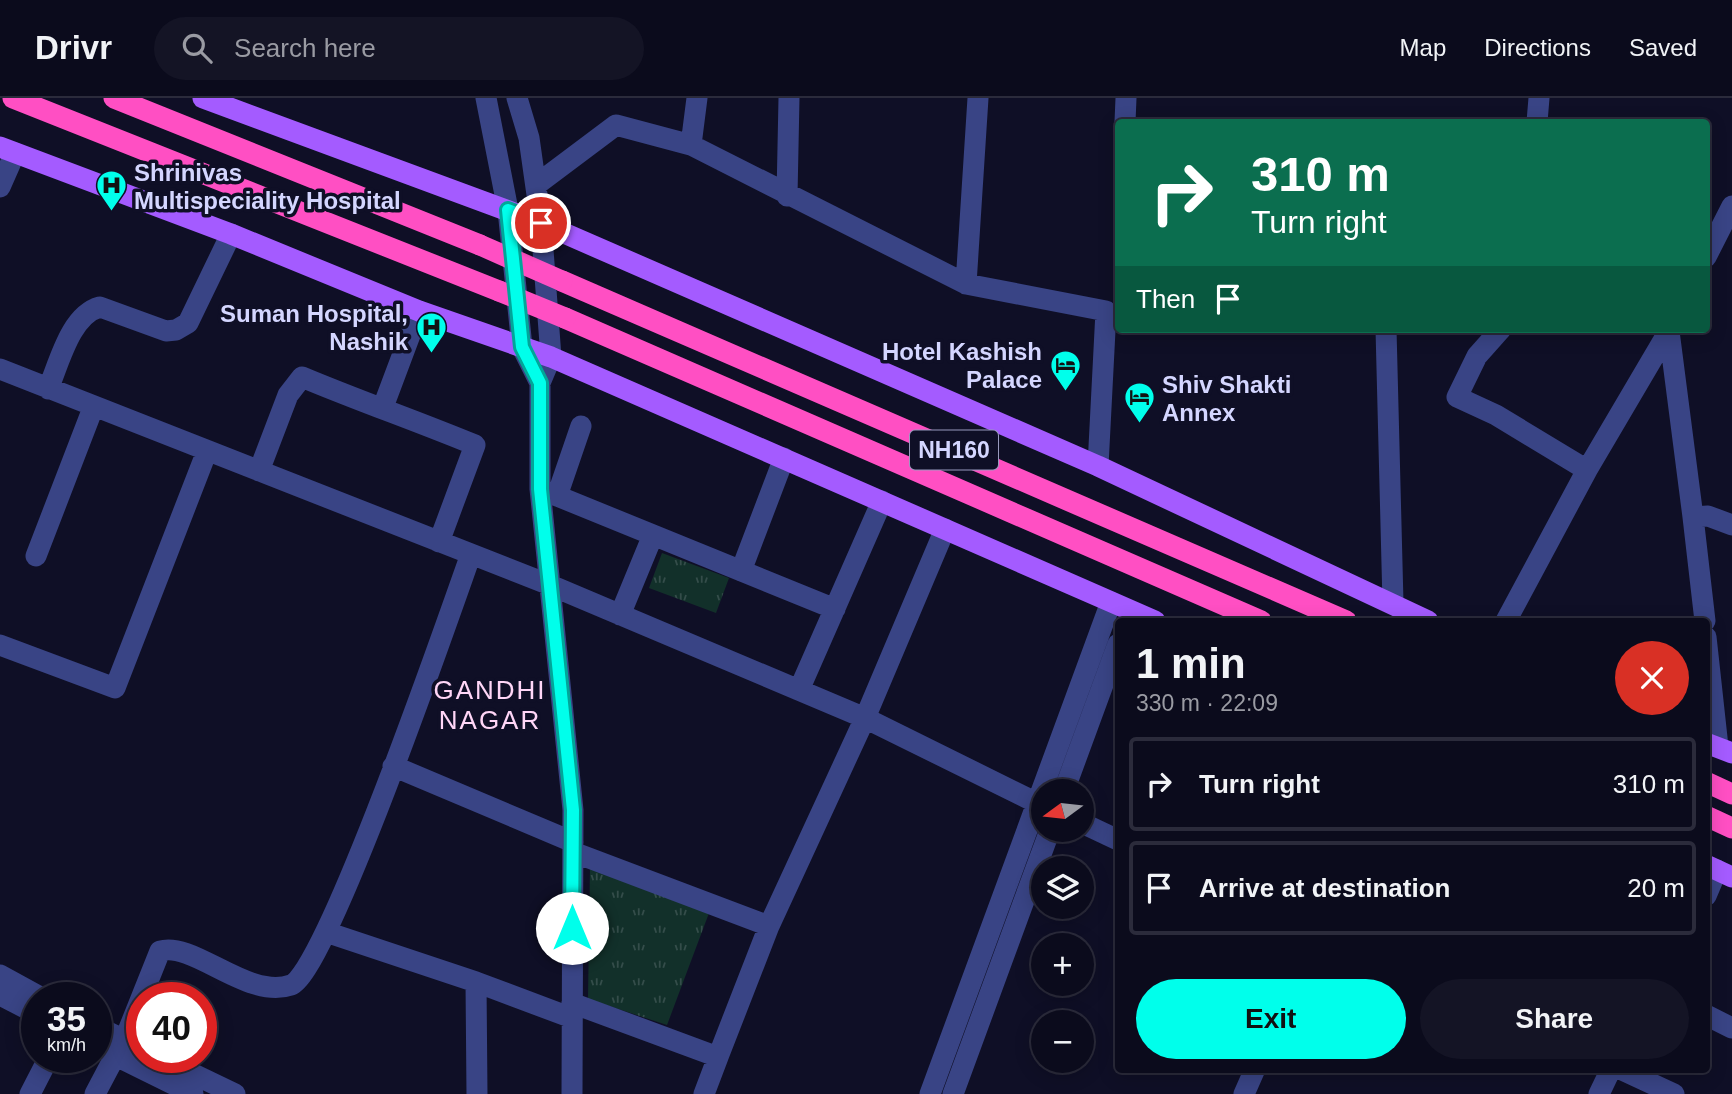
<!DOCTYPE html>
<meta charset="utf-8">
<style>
body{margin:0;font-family:Arial,sans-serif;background:#141425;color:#f1f3f6;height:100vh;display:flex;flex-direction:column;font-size:26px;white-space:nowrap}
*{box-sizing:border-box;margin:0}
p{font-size:23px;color:#9a9ba3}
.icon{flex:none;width:38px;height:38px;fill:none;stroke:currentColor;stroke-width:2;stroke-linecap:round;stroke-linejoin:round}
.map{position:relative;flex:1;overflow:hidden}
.side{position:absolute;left:1115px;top:520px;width:595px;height:455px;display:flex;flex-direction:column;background:#0b0b1c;border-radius:7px;box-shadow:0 4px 18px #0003,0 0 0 2px #2b2b3b}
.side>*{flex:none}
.top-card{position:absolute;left:1115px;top:21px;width:595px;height:214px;border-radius:7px;box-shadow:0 4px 18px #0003,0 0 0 2px #2b2b3b;background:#0b6e4f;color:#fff;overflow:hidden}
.needle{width:46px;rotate:255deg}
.fabs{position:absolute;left:1031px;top:681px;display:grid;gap:14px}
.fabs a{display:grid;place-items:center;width:63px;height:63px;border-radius:50%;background:#0b0b1c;box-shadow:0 4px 18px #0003,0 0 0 2px #2b2b3b;font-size:35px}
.speed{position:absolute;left:21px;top:884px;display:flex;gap:14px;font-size:35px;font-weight:700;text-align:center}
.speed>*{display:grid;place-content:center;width:91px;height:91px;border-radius:50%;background:#0b0b1c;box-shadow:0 4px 18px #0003,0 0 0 2px #2b2b3b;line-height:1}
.speed small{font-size:18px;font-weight:400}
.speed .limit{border:10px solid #d22;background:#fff;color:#111}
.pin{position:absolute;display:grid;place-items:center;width:60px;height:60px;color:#fff;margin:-30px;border:4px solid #fff;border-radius:50%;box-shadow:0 2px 7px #0007}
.me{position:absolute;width:77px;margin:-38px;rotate:0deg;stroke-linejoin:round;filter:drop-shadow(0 0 5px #0008)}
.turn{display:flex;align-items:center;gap:24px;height:147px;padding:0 21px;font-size:32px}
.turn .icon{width:91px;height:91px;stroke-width:2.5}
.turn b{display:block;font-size:49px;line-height:60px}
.then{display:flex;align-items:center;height:66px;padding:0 21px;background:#0003;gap:14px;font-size:26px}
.round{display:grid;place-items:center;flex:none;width:74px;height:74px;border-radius:37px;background:#141425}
.headline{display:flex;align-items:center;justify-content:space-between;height:119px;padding:0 21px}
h1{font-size:42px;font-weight:700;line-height:52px}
.primary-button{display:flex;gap:14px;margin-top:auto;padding:14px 21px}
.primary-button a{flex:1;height:80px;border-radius:42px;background:#00ffeb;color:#111;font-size:28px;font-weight:700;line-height:80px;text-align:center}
.primary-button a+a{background:#141425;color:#f1f3f6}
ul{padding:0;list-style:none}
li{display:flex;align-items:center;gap:21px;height:94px;margin:0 14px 10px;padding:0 7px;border:4px solid #2b2b3b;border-radius:7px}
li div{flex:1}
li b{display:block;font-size:26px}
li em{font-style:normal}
header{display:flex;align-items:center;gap:42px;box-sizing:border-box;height:98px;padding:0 35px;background:#0b0b1c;border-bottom:2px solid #2b2b3b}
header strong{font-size:33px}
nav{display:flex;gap:38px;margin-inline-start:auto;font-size:24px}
.search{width:490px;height:63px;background:#141425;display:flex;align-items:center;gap:18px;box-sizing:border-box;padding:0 24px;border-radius:38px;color:#9a9ba3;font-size:26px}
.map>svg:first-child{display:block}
.park{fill:url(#park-tufts)}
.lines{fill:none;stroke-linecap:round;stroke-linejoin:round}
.minor{stroke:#394485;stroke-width:21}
.major{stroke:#a45bff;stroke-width:21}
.highway{stroke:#ff4fc3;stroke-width:21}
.highway-bridge{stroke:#ff4fc3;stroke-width:21}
.route-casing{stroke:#00a699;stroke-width:18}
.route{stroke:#00ffeb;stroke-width:12}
.labels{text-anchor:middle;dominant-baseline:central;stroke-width:7;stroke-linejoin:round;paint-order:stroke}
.shield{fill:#0f0f26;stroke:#999abe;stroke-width:2}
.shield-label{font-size:23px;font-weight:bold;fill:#d4d6ff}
.poi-label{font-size:24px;font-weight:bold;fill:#d4d6ff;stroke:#0f0f26;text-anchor:start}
.neighbourhood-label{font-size:26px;letter-spacing:2px;fill:#ffd6f7;stroke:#0f0f26}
</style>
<header>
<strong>Drivr</strong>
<div class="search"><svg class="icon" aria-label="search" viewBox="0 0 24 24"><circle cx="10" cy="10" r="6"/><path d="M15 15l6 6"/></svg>Search here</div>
<nav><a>Map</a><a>Directions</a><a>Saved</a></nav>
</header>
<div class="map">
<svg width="1732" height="996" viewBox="0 0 1732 996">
<defs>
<pattern id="park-tufts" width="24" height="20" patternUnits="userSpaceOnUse" patternTransform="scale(1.75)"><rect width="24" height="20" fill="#12302a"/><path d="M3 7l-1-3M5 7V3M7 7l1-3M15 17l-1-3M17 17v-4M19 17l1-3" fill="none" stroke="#344d4a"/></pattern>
</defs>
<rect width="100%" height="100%" fill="#0f0f26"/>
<!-- park -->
<path class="park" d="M662,455L729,480L716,515L649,490Z
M590,770L709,815L667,927L588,901Z"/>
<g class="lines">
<!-- minor -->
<path class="minor" d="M486,0L508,112L522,249L540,285
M517,0L529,40L541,125L551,259L540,285V391L573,712L572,996
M1125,24L1126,0
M1537,24L1539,0
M691,47L697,0
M536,87L616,27L691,47L966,186L1106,213L1098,368
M0,89L15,55
M787,98L789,0
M1706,159L1732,108
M966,186L978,0
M1386,231L1393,505
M1501,231L1477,258L1457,299L1496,317L1587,372
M1669,233L1693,419
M0,271L550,487L865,620L1043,708
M48,291C59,266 70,217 100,209L166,233L176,232L188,225L231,136
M383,309L419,213
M259,373L288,297L302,279C359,303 417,323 475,347L439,444
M540,391L835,511
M557,398L581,328
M36,458L93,310
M741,473L784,360
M620,517L653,437
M1506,523L1587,372L1670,231
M1705,523L1693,419L1708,418L1732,427
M1706,539L1718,649
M0,547L115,590L207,353
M799,592L882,403
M393,668L573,744
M1064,693L1118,546
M1082,725L1118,742
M573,754L769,828L718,959
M1706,798L1717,772
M769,828L865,620L945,431
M326,834L476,884L477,996
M0,877L42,900
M476,884L572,920
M0,897L37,916
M572,905L718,959L704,996
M1706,917L1732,930
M96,928L142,951
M124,943L160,853C194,843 247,902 291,887C326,875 451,512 471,456
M96,948L193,996
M158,959L235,996
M1620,971L1674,996
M30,996L49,959
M95,996L115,958
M930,996L1111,504
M953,996L1050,732
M1244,996L1255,971
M1599,996L1611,971"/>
<!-- major -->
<path class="major" d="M203,0L541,125L1098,368L1428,523
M0,49L231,136L419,213L551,259L1155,523
M1706,645L1732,655
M1706,767L1732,779"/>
<!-- highway -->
<path class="highway" d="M13,0L499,193
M114,0L480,147
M562,183L1346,523
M565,220L1261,523
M1706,684L1732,696
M1706,718L1732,730"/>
<!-- highway-bridge -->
<path class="highway-bridge" d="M480,147L562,183
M499,193L565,220"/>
</g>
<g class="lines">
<defs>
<path id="route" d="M541,125L508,112L522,249L540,285V391L573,712L572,830"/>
</defs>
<!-- route casing -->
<use href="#route" class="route-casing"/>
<!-- route -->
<use href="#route" class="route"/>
</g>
<!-- icons -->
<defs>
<symbol id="hospital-pin" viewBox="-11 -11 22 30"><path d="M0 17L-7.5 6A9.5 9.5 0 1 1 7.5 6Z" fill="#00ffeb" stroke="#0f0f26"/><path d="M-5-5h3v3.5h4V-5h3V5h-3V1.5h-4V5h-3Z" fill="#111"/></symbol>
<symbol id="hotel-pin" viewBox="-11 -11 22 30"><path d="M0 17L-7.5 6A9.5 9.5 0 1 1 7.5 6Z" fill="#00ffeb" stroke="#0f0f26"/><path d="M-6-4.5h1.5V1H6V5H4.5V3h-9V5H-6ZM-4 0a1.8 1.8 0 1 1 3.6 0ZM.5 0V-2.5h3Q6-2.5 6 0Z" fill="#111"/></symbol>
</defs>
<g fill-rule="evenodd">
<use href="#hospital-pin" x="94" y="70" width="35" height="47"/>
<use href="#hospital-pin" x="414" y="212" width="35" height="47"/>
<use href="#hotel-pin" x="1048" y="250" width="35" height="47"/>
<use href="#hotel-pin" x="1122" y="282" width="35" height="47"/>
</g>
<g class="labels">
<!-- shield labels -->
<rect class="shield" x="910" y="332.5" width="88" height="39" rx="5"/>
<g class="shield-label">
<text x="954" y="352">NH160</text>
</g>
<!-- poi labels -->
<g class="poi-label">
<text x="134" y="74">Shrinivas<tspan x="134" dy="28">Multispeciality Hospital</tspan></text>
<text x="408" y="215" text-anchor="end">Suman Hospital,<tspan x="408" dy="28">Nashik</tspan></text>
<text x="1042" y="253" text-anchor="end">Hotel Kashish<tspan x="1042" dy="28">Palace</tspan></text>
<text x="1162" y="286">Shiv Shakti<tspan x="1162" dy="28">Annex</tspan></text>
</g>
<!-- neighbourhood labels -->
<g class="neighbourhood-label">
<text x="490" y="592">GANDHI<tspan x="490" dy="30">NAGAR</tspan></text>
</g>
</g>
</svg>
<div class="fabs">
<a><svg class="needle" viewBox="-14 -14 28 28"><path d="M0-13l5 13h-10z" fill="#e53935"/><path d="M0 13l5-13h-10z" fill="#9a9ba3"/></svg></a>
<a><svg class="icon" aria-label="layers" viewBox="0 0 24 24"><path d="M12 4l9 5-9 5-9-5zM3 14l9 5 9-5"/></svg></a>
<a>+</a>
<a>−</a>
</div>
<div class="speed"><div>35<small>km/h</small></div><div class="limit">40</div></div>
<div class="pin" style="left:541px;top:125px;background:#d93025"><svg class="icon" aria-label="arrive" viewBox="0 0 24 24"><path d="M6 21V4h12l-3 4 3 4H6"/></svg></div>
<svg class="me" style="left:572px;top:830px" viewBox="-20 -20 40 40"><circle r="19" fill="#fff"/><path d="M0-13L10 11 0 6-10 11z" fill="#00ffeb"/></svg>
<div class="top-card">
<div class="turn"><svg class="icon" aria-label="right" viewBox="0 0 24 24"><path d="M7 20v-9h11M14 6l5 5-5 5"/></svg><div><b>310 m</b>Turn right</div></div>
<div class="then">Then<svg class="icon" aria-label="arrive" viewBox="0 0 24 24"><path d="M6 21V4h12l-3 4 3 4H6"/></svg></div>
</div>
<section class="side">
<div class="headline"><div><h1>1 min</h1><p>330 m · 22:09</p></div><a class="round" style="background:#d93025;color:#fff"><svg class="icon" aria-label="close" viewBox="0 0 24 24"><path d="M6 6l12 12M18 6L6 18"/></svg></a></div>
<ul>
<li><svg class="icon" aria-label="right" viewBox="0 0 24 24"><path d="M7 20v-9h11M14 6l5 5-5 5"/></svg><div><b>Turn right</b></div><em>310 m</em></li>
<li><svg class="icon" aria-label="arrive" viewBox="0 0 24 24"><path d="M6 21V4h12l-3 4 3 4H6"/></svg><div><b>Arrive at destination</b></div><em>20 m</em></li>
</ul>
<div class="primary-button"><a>Exit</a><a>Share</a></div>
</section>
</div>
